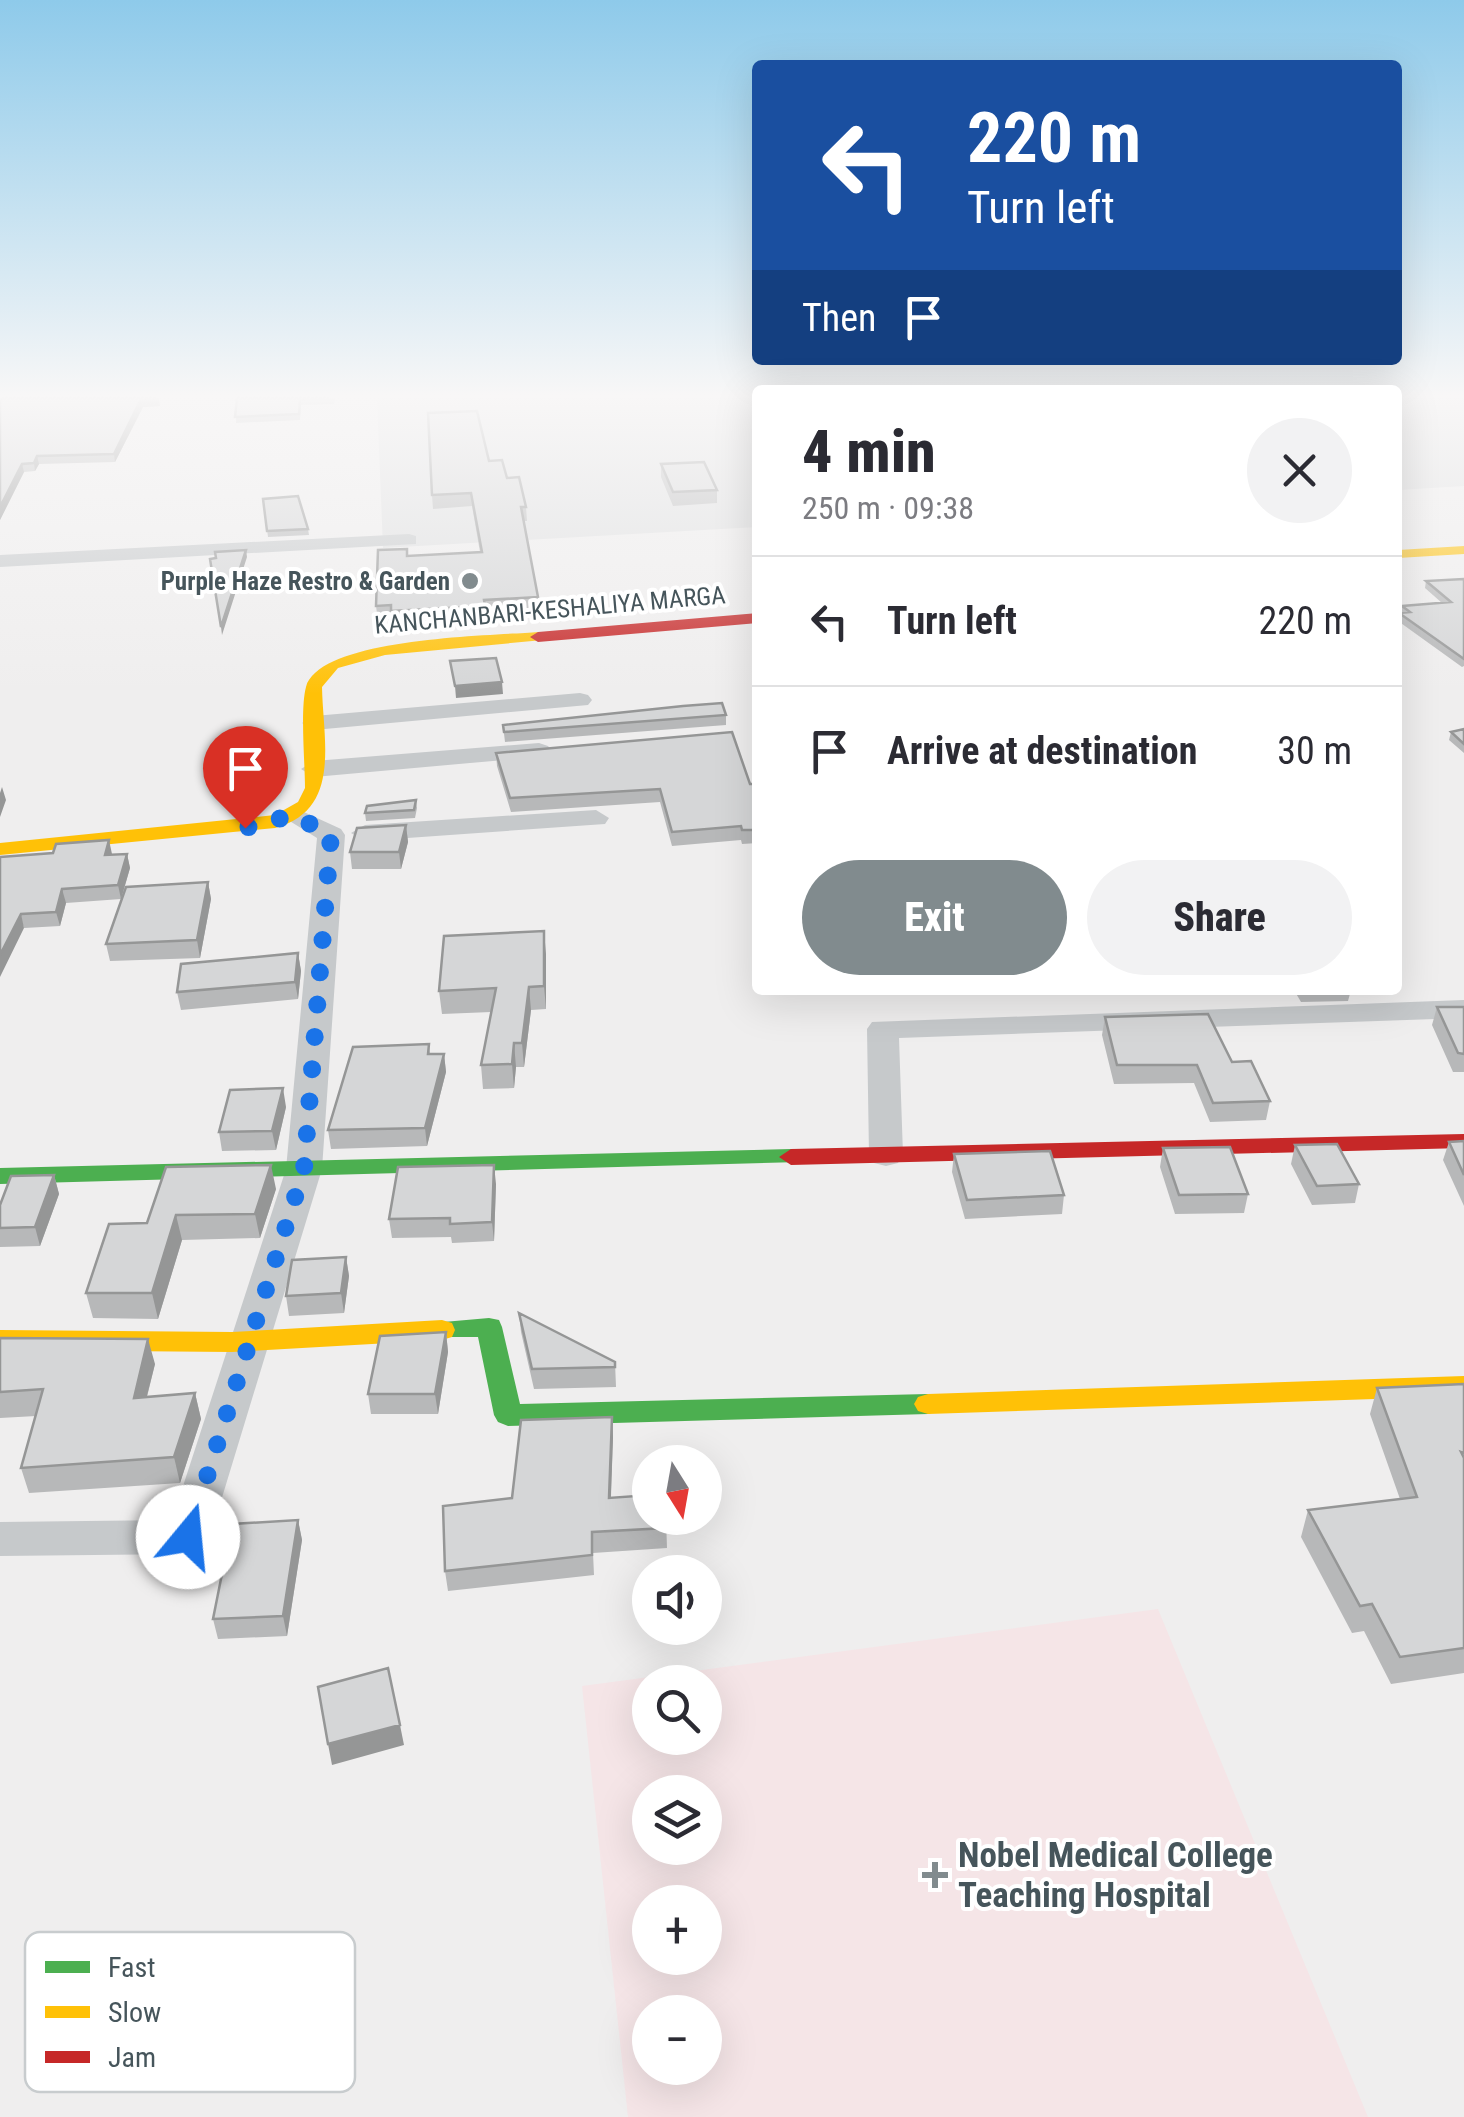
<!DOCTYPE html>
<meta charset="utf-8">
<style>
body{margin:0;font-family:"Roboto Condensed",sans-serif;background:#f2f2f3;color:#2b2b33;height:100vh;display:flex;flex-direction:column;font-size:38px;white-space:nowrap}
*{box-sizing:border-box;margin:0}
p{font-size:32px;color:#7c7c81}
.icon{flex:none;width:55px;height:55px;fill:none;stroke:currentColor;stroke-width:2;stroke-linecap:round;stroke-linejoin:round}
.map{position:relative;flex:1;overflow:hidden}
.details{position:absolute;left:752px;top:385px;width:650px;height:610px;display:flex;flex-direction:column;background:#fff;border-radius:10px;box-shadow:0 10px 40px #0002}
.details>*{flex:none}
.hud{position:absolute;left:752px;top:60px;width:650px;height:305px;border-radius:10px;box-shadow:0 10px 40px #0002;background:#1a4fa0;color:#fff;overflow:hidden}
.needle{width:65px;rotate:169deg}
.tools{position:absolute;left:632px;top:1445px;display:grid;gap:20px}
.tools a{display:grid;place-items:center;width:90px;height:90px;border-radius:50%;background:#fff;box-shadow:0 10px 40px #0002;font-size:50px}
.pin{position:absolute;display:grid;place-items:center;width:85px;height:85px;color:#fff;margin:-102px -42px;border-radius:50% 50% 50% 0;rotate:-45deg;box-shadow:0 0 10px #0007}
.pin .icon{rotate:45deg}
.me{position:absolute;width:110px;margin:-55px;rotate:17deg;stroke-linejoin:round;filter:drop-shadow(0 0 8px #0008)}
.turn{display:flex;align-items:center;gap:35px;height:210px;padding:0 50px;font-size:45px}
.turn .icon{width:130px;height:130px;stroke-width:2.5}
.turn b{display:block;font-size:70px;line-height:85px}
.then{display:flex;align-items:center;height:95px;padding:0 50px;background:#0003;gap:20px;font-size:38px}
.round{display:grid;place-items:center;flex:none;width:105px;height:105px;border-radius:52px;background:#f2f2f3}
.overview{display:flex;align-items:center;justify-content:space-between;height:170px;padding:0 50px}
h1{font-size:60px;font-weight:800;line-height:75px}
.cta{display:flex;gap:20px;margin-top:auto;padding:20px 50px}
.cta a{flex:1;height:115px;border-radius:60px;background:#818b8e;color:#fff;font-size:40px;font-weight:800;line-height:115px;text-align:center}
.cta a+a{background:#f2f2f3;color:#2b2b33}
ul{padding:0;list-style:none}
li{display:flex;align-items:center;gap:30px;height:130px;padding:0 50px;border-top:2px solid #e1e1e2}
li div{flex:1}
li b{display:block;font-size:38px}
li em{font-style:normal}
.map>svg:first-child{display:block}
.medical{fill:#f5e5e7;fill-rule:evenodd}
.airport{fill:#dfe0e1}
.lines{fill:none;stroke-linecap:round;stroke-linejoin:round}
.street{fill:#c6c9cb;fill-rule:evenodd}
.fast{fill:#4caf50;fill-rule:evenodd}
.slow{fill:#ffc107;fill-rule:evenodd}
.jam{fill:#c62828;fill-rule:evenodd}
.wall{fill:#b7b8b9}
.shaded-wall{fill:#959696}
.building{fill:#d5d6d7;stroke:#959696;stroke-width:2.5}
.route{stroke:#1a73e8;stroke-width:18;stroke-dasharray:0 32.4}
.poi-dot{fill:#818b8e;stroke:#fff;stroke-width:4}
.labels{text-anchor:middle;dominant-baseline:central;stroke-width:8;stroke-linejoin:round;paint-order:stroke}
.far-poi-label{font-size:25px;font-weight:bold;fill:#46555b;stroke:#fff;text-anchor:end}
.far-street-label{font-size:25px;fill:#46555b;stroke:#fff}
.near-poi-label{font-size:35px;font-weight:bold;fill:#46555b;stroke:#fff;text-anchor:start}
.key{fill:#fff;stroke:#c8ccce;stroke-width:2.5}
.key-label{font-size:28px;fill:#46555b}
</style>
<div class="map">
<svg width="1464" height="2117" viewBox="0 0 1464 2117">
<rect width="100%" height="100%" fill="#efeeee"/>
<!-- medical -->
<path class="medical" d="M1158,1609L1368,2117H628L582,1686ZM650,1682H705V1738H650ZM650,1792H705V1848H650ZM705,1902V1958H650V1902ZM705,2012V2068H650V2012Z"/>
<!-- airport -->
<path class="airport" d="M377,398H757V527L383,548Z
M1398,398H1464V486L1398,490Z"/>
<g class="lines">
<!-- street -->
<path class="street" d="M409,534L416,536V544L0,567V555Z
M580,693L588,695L592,700L588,705L314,730L302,723L314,716Z
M539,743L548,746L552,751L548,756L314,777L301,769L314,761Z
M293,807L341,829L345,835L322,1169L210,1537L204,1549L188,1554L0,1556V1522L172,1520L286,1169L317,838L280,815Z
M596,810L609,818L605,824L365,841L351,833L365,825Z
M1464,1000V1018L899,1038L903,1155L898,1163L886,1166L874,1163L869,1155L867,1029L872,1022Z"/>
<!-- fast -->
<path class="fast" d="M791,1149L803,1157L800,1162L0,1184V1168Z
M489,1318L499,1320L502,1327L520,1404L928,1394L938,1397L942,1404L938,1411L928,1414L508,1426L498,1422L494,1415L478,1337H432L429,1330L432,1323Z"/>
<!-- slow -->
<path class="slow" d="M1464,546V554L1398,558V550Z
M538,632L543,634V640L385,655L338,668L322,687C323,741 342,810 275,828L0,855V843L275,815L298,802L305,788C305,763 300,709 306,687C320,637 492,636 538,632Z
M442,1320L452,1323L455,1330L452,1337L442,1340L232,1352L0,1350V1330L232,1332Z
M1464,1376V1396L928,1414L918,1411L914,1404L918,1397L928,1394Z"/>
<!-- jam -->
<path class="jam" d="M758,613V623L538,642L530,637L538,632Z
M1464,1134V1148L791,1165L779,1157L791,1149Z"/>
</g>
<!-- wall -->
<path class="wall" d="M237,398H335L334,404L301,405L300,420L236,423Z
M0,400L160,406L143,407L115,462L39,464L35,471L24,472L0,520Z
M489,461L507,478L526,507L527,521H523L538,597L539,611L485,614L486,621L393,626L392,620L378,621L376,606L408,556L480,552L472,506L433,509L432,495Z
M661,464L717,490V503L673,506L661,477Z
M263,499L308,529L309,535L268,537Z
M1464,579V666L1462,667L1398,621L1402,606L1442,603L1425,588L1426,581Z
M726,715V725L505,742L503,725Z
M1464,729V753L1449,740L1451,732Z
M496,753L758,784V843L742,844L741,840L672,846L660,802L511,812L497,766Z
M416,800L417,808L415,818L366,821L365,813Z
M406,825L408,842L401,869H352L350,852Z
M127,854L130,868L121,899L66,903L60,926L24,928L0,857Z
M208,882L211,899L200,958L110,961L106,944Z
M298,953L301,971L298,999L181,1010L177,992Z
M546,954V1009L531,1010L524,1067H516L514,1088L483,1089L481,1065L491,1012L442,1014L439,991Z
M1294,990H1351L1348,1001L1301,1002Z
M1437,1007H1464V1072H1453L1432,1025Z
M1105,1017L1232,1062L1270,1101L1266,1120L1210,1122L1194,1083L1114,1084L1102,1035Z
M429,1044L430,1054H444L446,1072L427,1146L331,1149L328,1130Z
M286,1107L276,1150L222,1151L219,1132Z
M1464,1141V1206L1443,1160L1449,1142Z
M1295,1145L1359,1184L1355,1203L1312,1205L1291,1164Z
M1163,1148L1248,1194L1244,1213L1175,1214L1160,1167Z
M954,1154L1064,1195L1062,1214L965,1219L952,1172Z
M54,1175L59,1194L40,1246L0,1247V1205Z
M496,1184L494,1241L452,1243L451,1237L392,1238L389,1219Z
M276,1189L260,1238L182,1240L158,1319L93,1318L86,1293L147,1223Z
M346,1257L349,1276L344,1313L289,1316L286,1296Z
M519,1313L615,1362L616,1387L534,1389L521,1332Z
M446,1332L448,1352L438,1414H371L368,1394Z
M0,1338L155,1364L147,1397L195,1393L201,1419L180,1483L29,1493L21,1468L36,1416L0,1418Z
M1464,1384V1673L1391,1684L1364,1631L1352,1633L1301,1537L1308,1510L1400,1499L1370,1414L1377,1388Z
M612,1417L613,1437L611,1497L666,1518L667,1548L593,1553L594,1575L448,1591L445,1571L512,1498Z
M298,1520L302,1540L287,1636L218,1639L213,1619Z"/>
<!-- shaded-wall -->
<path class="shaded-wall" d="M159,398L160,406L143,407L115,462L114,454L141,399Z
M37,456L39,464L35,471L34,463Z
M22,464L24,472L0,520V507Z
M246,550L247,557L222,635L221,627Z
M502,682L503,694L456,698L455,686Z
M2,787L6,800L0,817V793Z
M406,825L408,842L401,869L399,852Z
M109,840L112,854L108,869L105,855Z
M127,854L130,868L121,899L118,885Z
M208,882L211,899L200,958L197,940Z
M62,889L66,903L60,926L56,912Z
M21,914L24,928L0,977V955Z
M544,931L546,954V1009L544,986Z
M298,953L301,971L298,999L295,982Z
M529,987L531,1010L524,1067L522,1043Z
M514,1043L516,1067L514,1088L512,1064Z
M444,1054L446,1072L427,1146L425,1128Z
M283,1088L286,1107L276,1150L272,1131Z
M271,1165L276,1189L260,1238L255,1214Z
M494,1165L496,1184L494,1241L492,1222Z
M54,1175L59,1194L40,1246L35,1227Z
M176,1215L182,1240L158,1319L152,1293Z
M346,1257L349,1276L344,1313L341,1293Z
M446,1332L448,1352L438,1414L435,1394Z
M148,1339L155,1364L140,1423L134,1398Z
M195,1393L201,1419L180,1483L174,1457Z
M612,1417L613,1437L610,1518L609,1498Z
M298,1520L302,1540L287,1636L283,1616Z
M400,1725L404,1745L332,1765L328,1744Z"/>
<!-- building -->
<path class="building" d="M3,398H157L141,399L114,454L37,456L34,463L22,464L0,507V400Z
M237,398H329L300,399L299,414L235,417Z
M477,411L489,461L502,460L507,478L519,477L526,507H521L538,597L484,600L485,606L391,611V605L376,606L378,550L407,549V556L482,552L471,493L432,495L428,413Z
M704,462L717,490L673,492L661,464Z
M298,496L308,529L267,531L263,499Z
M246,550L221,627L210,559L216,558L215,552Z
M1464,579V659L1399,613L1410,612L1402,606L1451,602L1426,581Z
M496,658L502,682L455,686L450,661Z
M722,703L726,715L504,732L503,725L683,706Z
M1464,729V744L1451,732Z
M732,732L750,784H758V830H742L741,826L672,832L660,789L510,798L496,753Z
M416,800L414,810L365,813L367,806Z
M406,825L399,852H350L357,828Z
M109,840L105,855L127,854L118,885L62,889L56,912L21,914L0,955V857L53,853L56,844Z
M208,882L197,940L106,944L126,887Z
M544,931V986L529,987L522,1043H514L512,1064L481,1065L496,988L439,991L444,936Z
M298,953L295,982L177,992L181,964Z
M1437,1007H1464V1054L1458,1053Z
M1208,1014L1232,1062L1251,1061L1270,1101L1213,1103L1197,1065H1117L1105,1017Z
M429,1044L428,1054H444L425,1128L328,1130L353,1047Z
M283,1088L272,1131L219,1132L230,1090Z
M1464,1141V1175L1449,1142Z
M1337,1144L1359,1184L1317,1186L1295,1145Z
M1230,1147L1248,1194L1179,1195L1163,1148Z
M1050,1151L1064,1195L967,1200L954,1154Z
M271,1165L255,1214L176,1215L152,1293H86L109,1224L147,1223L166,1167Z
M494,1165L492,1222L450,1224V1218L389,1219L398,1167Z
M54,1175L35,1227L0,1228V1205L11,1176Z
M346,1257L341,1293L286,1296L292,1260Z
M519,1313L615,1362V1367L532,1369Z
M446,1332L435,1394H368L380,1336Z
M0,1338L148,1339L134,1398L195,1393L174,1457L21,1468L43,1389L0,1392Z
M1464,1384V1453L1461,1452L1464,1458V1648L1400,1657L1372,1604L1360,1606L1308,1510L1417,1497L1377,1388Z
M612,1417L609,1498L650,1495V1518H666V1528L592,1532V1555L445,1571L443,1506L512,1498L521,1420Z
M298,1520L283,1616L213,1619L232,1524Z
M388,1668L400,1725L328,1744L318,1687Z"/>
<!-- sky -->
<linearGradient id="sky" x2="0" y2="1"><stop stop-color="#8ecaea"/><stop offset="0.57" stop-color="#f8f7f7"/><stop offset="1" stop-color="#f8f7f7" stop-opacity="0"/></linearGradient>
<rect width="1464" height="694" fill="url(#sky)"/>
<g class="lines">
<!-- route -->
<path class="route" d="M188,1537L304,1169L331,835L293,815L245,828"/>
</g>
<!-- markers -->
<g class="poi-dot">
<circle cx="470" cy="581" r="10"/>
<path d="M930 1860h10v10h10v10h-10v10h-10v-10h-10v-10h10z"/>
</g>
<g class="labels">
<!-- far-poi labels -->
<g class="far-poi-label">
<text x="450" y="581">Purple Haze Restro &amp; Garden</text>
</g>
<!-- far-street labels -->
<g class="far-street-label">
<text transform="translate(550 610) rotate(-5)">KANCHANBARI-KESHALIYA MARGA</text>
</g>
<!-- near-poi labels -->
<g class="near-poi-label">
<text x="958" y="1855">Nobel Medical College<tspan x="958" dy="40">Teaching Hospital</tspan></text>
</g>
</g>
<!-- legend -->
<rect x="25" y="1932" width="330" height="160" rx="15" class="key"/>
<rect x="45" y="1961" width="45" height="12" fill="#4caf50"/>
<rect x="45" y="2006" width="45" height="12" fill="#ffc107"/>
<rect x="45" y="2051" width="45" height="12" fill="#c62828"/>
<g class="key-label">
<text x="108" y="1977">Fast</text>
<text x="108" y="2022">Slow</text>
<text x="108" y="2067">Jam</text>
</g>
</svg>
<div class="tools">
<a><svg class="needle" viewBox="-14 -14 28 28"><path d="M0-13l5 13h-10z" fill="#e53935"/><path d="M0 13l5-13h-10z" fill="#7c7c81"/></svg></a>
<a><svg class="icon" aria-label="sound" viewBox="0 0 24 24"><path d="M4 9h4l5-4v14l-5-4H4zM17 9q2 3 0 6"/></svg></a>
<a><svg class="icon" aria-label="search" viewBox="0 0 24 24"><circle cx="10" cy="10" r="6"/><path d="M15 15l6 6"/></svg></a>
<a><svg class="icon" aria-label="layers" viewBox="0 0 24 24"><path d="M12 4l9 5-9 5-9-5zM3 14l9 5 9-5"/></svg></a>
<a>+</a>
<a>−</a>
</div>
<div class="pin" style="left:245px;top:828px;background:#d93025"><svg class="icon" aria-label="arrive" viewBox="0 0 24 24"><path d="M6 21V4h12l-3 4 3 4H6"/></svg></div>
<svg class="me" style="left:188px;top:1537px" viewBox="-20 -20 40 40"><circle r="19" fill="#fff"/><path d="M0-13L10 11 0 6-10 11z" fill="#1a73e8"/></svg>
<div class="hud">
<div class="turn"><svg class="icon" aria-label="left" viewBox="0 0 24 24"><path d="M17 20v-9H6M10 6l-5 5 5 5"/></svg><div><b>220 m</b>Turn left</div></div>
<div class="then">Then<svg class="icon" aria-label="arrive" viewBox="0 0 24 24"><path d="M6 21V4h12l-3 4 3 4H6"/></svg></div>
</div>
<section class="details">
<div class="overview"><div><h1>4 min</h1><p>250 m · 09:38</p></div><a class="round"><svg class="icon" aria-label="close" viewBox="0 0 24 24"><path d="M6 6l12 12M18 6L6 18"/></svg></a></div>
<ul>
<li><svg class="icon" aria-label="left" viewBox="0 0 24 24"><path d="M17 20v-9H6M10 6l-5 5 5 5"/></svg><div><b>Turn left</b></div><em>220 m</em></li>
<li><svg class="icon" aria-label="arrive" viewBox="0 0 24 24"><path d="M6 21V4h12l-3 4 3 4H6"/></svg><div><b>Arrive at destination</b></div><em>30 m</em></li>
</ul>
<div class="cta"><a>Exit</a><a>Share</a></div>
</section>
</div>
